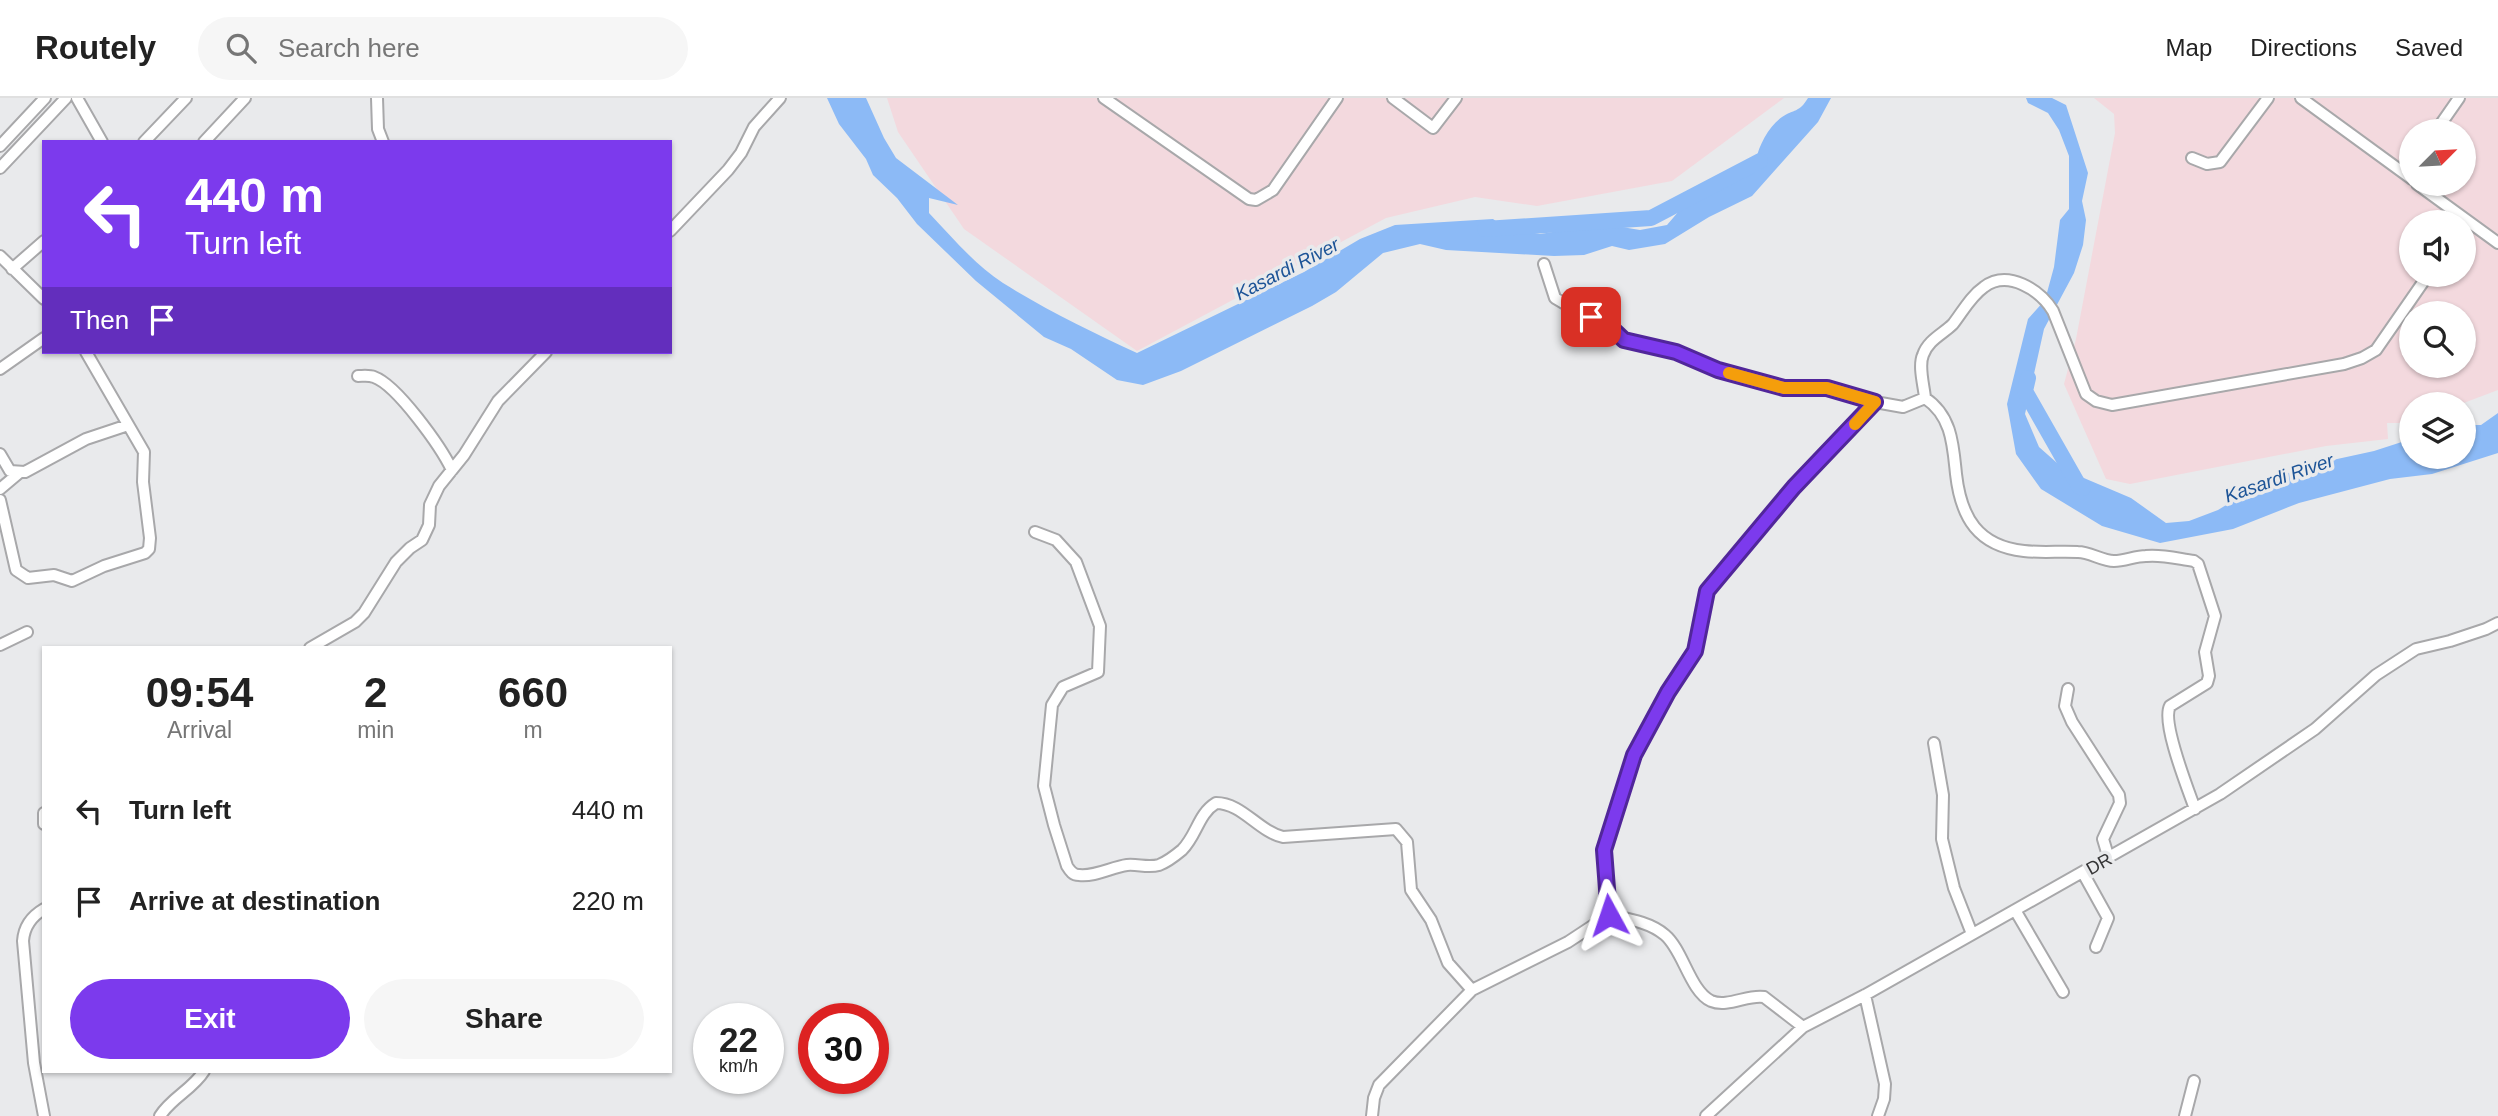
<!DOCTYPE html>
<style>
body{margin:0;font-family:Helvetica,sans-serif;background:#f6f6f6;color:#222;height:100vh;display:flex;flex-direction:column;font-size:26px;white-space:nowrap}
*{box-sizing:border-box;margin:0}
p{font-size:23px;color:#767676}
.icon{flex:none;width:38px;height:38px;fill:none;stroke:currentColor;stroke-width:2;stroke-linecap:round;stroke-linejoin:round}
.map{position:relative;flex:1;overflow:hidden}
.sheet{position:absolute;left:42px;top:548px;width:630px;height:427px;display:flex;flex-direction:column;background:#fff;border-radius:0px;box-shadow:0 2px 5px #0004}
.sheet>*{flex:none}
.banner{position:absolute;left:42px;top:42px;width:630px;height:214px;border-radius:0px;box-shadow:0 2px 5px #0004;background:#7c3aed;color:#fff;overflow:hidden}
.needle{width:46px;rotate:66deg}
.controls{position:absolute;left:2399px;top:21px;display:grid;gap:14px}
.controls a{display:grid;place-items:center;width:77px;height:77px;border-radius:50%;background:#fff;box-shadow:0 2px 5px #0004;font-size:35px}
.speed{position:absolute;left:693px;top:905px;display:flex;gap:14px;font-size:35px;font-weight:700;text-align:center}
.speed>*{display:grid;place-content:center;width:91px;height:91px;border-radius:50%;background:#fff;box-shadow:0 2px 5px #0004;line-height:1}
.speed small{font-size:18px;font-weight:400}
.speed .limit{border:10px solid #d22;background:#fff;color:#111}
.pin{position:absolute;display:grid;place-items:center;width:60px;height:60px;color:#fff;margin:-30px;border-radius:14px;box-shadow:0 4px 10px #0006}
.me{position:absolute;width:77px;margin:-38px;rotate:355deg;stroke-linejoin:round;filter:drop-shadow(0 0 5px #0008)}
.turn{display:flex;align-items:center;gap:24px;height:147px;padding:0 28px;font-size:32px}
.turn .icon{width:91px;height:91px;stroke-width:2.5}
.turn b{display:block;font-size:49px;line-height:60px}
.then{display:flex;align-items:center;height:66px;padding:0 28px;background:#0003;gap:14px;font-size:26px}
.eta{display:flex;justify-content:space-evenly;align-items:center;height:119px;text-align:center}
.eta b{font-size:42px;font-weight:700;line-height:49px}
.primary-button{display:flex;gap:14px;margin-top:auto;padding:14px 28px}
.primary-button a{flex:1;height:80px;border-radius:42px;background:#7c3aed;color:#fff;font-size:28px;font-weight:700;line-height:80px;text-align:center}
.primary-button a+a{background:#f6f6f6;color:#222}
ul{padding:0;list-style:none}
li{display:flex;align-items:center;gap:21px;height:91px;padding:0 28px}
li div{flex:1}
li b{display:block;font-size:26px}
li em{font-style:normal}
header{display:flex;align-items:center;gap:42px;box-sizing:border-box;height:98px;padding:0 35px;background:#fff;border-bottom:2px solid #e0e0e0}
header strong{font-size:33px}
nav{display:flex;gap:38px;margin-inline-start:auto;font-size:24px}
.search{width:490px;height:63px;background:#f6f6f6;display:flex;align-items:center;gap:18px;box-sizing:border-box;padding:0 24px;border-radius:38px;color:#767676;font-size:26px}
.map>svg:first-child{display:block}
.industrial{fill:#f3d9de;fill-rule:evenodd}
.water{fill:#8cbaf6}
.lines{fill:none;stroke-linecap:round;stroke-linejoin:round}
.river{stroke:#8cbaf6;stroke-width:16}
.minor-casing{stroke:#a8a8aa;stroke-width:14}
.minor{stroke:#fff;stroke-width:10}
.route-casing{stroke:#51269a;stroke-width:18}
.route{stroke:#7c3aed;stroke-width:12}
.slow{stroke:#f59e0b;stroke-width:12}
.labels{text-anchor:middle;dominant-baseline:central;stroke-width:7;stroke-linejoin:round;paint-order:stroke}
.street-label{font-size:18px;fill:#353536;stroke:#e9eaec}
.water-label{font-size:19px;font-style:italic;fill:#1d5497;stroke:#e9eaec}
</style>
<header>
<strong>Routely</strong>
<div class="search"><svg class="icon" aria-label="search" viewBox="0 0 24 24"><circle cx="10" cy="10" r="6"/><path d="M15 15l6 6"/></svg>Search here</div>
<nav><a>Map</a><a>Directions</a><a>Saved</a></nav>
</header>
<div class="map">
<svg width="2498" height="1018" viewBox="0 0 2498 1018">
<rect width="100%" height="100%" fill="#e9eaec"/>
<!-- industrial -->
<path class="industrial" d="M887,0H1784L1672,83L1537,108L1475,99L1386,120L1137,253L964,131L898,34Z
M2094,0H2498V292L2461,306H2412L2411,325H2387L2388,341L2326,348L2130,386L2106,381L2064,286L2076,241L2115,35L2114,16ZM2412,33H2464V86H2412ZM2412,124H2464V177H2412ZM2412,215H2464V268H2412Z"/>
<!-- water -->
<path class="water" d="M827,0H866L884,40L896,60L958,107L929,100V115C952,139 975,167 1003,185C1046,212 1092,234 1137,255L1304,174L1360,141L1395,127L1493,121L1506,130L1540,136L1604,126L1640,132L1667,127L1691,99L1716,83L1736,77L1756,62C1759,47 1769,28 1782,19C1794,11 1799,15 1808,0H1831L1818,24L1752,98L1709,119L1665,146L1629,152L1612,148L1584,157L1554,158L1446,152L1420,146L1383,155L1336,194L1312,208L1181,273L1143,287L1117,282L1071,251L1044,239L976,183L917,126L897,100L873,77L866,61L839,26Z
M2026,0H2052L2066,7L2088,75L2082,103L2086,122L2083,147L2074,175L2044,231L2025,316L2039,349L2065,372L2131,400L2166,425L2189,423L2218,412L2257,388L2305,368L2374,353L2411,341L2412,359H2464V327H2481L2498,315V355L2432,376L2390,381L2299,405L2233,431L2160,445L2102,428L2041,391L2016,356L2007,306L2028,221L2045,202L2054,169L2060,122L2069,111V58L2059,32L2048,15L2028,5Z"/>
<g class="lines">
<!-- river -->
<path class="river" d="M1485,131L1651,120L1760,63
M2028,280L2025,293L2079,388L2083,390"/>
<defs>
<path id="minor" d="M77,0L102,44
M377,0L378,31L383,44
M1104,0L1249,101L1256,102L1273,92L1337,0
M1393,0L1433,30L1456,0
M2301,0L2412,81
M2436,33L2459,0
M144,44L186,0
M204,44L245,0
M0,48L45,0
M2192,60L2207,66L2220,64L2268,0
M0,70L66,0
M2417,86L2498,145
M670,133L728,72L741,55L754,29L780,0
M0,158L44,201
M1544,166L1555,200L1577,213L1606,225L1624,242L1676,254L1718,272L1784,290L1827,291L1875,304L1903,309L1925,300C1952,318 1953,347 1956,376C1961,420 1978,448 2024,453C2042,455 2060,453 2078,454C2090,454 2102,463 2114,463C2125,463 2135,458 2146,458C2161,456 2179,461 2194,463L2198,466L2215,518L2205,554L2209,578L2207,585L2170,608C2161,624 2188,691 2195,711
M12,171L44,143
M0,271L44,240
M358,278C363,278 369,277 374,279C397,287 441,349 452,372
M1925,300C1924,288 1918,268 1923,257C1928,242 1943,236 1953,226C1963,213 1971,198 1984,189C2008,171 2040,192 2053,213L2086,296L2096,303L2112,307L2344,266L2362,260L2376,252L2428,177
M0,356L10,373L25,374L86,341L128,327
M0,391L19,375
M0,402L16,472L28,480L54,477L72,483L104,468L145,455L149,451L150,440L143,384L144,354L86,254
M1035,434L1056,442L1076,464L1100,528L1098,574L1063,589L1052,607L1044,688L1054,727L1067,768C1070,773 1073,777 1079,777C1095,779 1112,769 1127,767C1138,766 1148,770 1159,767C1167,764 1176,757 1182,752C1197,737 1198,716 1216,705C1242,705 1258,733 1283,739L1396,731L1407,744L1411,792L1431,822L1448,865L1472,892
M0,547L27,534
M310,550L355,524L364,515L396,464L410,450L422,442L429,427L430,407L439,388L464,357L498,303L546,254
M2068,591L2065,608L2072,624L2119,697L2120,705L2103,741L2109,761
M1934,645L1943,697L1942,741L1954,790L1972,836
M44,715V726
M2083,775L2108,820L2096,849
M2015,812L2063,894
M1609,817L1604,752L1634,657L1668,594L1695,553L1707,493L1794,389L1875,304
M1865,897L1885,986L1884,1001L1878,1018
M44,1018L34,965L23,843C24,829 32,818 44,811
M160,1018C171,1000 193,991 204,973
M1372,1018L1374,1000L1379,987L1472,892L1568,844L1609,817C1628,821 1650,824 1665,837C1683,852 1690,893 1711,903C1728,910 1748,896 1764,899L1803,929
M1706,1018L1803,929L1865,897L2220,696L2315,631L2376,577L2416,551L2450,543L2486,531L2498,525
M2185,1018L2194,983"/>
</defs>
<!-- minor casing -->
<use href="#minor" class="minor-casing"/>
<!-- minor -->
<use href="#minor" class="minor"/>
</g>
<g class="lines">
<defs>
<path id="route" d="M1591,219L1606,225L1624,242L1676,254L1718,272L1784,290H1827L1875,304L1794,389L1707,493L1695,553L1668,594L1634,657L1604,752L1609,817"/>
</defs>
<!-- route casing -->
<use href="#route" class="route-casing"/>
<!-- route -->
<use href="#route" class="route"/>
<!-- slow -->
<path class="slow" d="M1729,275L1784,290H1827L1875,304L1855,326"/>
</g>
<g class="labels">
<!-- street labels -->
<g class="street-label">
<text transform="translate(2099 766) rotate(-29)">DR</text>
</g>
<!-- water labels -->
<g class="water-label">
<text transform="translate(1287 171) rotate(-27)">Kasardi River</text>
<text transform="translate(2279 380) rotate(-19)">Kasardi River</text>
</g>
</g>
</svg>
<div class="controls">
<a><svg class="needle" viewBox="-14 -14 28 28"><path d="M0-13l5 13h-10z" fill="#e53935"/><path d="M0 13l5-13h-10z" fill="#767676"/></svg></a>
<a><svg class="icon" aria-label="sound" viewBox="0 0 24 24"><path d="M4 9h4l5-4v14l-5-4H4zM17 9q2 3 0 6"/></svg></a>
<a><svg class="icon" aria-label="search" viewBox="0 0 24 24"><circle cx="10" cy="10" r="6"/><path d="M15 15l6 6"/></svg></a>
<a><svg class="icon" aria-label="layers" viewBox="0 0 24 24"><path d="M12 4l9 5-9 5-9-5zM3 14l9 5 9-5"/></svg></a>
</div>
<div class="speed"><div>22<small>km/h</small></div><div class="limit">30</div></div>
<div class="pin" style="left:1591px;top:219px;background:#d93025"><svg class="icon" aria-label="arrive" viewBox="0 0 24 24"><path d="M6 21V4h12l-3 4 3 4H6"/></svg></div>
<svg class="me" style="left:1609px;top:817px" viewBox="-20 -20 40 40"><path d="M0-17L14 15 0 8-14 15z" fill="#7c3aed" stroke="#fff" stroke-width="4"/></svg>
<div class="banner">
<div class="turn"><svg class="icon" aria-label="left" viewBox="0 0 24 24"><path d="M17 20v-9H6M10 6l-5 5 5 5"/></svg><div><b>440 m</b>Turn left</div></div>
<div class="then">Then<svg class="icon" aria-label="arrive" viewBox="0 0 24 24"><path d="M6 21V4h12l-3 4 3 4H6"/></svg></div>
</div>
<section class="sheet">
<div class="eta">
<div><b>09:54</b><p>Arrival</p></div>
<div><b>2</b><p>min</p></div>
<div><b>660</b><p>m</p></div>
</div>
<ul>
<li><svg class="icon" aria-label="left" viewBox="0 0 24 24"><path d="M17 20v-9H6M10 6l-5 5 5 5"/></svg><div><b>Turn left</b></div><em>440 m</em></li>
<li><svg class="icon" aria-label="arrive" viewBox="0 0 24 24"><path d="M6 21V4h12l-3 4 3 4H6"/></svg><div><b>Arrive at destination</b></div><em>220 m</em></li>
</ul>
<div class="primary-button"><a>Exit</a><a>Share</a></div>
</section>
</div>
